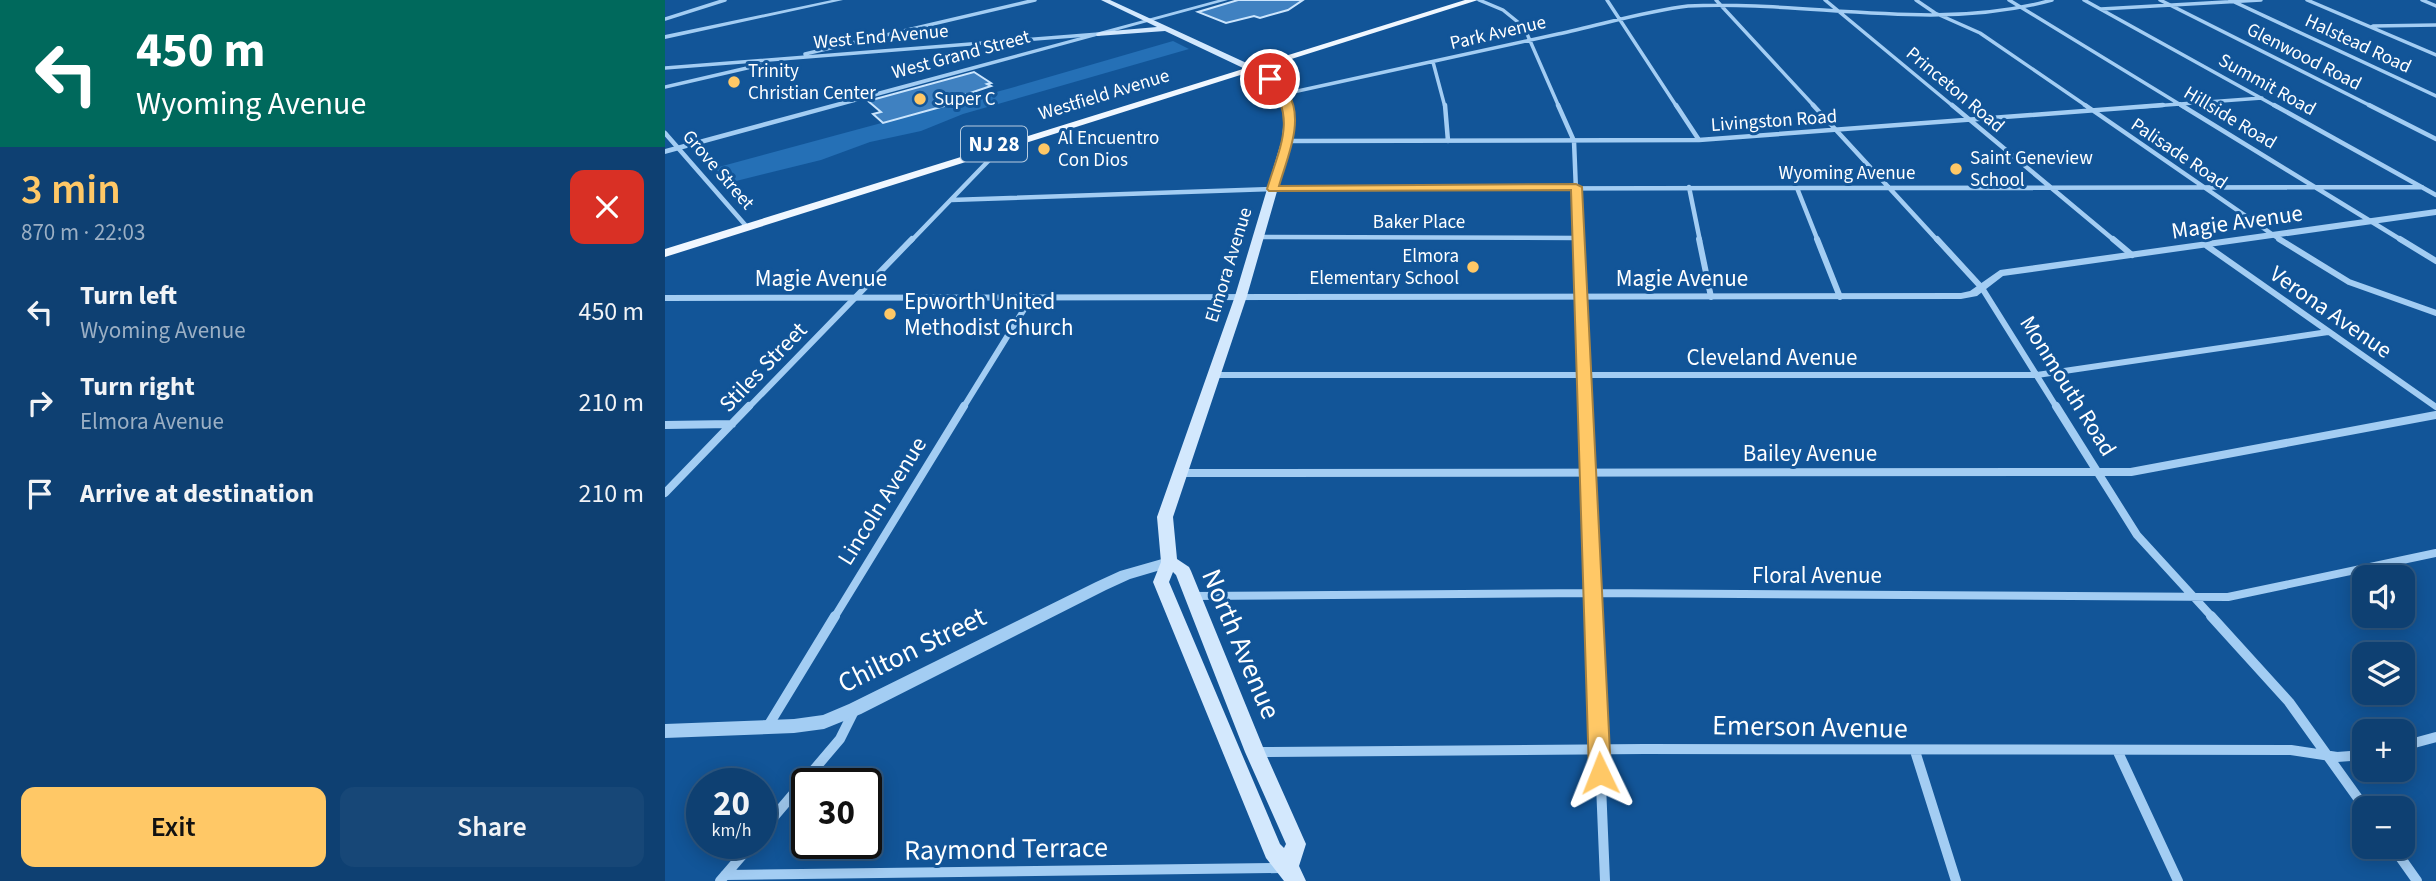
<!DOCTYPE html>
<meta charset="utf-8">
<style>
body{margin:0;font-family:"Source Sans 3",sans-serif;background:#174777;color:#f1f3f6;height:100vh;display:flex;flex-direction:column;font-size:26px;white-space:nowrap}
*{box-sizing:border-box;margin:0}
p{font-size:23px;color:#9bafc4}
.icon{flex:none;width:38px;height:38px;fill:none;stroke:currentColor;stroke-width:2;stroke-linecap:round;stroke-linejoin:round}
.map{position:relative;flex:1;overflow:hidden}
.details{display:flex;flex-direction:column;background:#0e4072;width:665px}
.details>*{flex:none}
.top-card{background:#00695c;color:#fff;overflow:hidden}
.tools{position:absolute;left:1687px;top:565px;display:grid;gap:14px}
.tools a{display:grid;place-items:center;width:63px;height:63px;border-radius:14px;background:#0e4072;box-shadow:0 4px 18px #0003,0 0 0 2px #2e5984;font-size:35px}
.speed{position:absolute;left:21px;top:768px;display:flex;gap:14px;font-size:35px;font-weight:700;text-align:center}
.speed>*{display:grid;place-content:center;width:91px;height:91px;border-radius:50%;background:#0e4072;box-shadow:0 4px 18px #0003,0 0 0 2px #2e5984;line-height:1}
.speed small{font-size:18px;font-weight:400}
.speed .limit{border:4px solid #111;border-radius:10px;background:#fff;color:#111}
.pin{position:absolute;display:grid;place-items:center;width:60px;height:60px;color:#fff;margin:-30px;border:4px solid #fff;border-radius:50%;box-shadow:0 2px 7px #0007}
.me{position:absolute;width:77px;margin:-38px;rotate:358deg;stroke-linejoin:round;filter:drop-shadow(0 0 5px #0008)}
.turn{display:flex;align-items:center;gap:24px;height:147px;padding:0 21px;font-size:32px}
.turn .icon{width:91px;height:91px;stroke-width:2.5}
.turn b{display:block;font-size:49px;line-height:60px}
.round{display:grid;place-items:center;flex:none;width:74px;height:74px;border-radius:14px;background:#174777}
.head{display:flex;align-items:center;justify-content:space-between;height:119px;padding:0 21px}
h1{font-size:42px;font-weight:600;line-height:52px;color:#ffc866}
.button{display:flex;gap:14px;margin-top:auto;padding:14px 21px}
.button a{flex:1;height:80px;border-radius:14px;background:#ffc866;color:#111;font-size:28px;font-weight:600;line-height:80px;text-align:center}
.button a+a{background:#174777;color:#f1f3f6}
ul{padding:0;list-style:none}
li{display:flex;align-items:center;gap:21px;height:91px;padding:0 21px}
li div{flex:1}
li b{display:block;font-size:26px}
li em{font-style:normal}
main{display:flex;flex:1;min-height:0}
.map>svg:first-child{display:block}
.green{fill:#2570b6}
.building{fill:#3f81c1;stroke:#cbe5fd;stroke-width:2}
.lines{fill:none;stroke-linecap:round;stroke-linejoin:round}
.minor-far4{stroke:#a3cdf3;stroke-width:3.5}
.minor-far3{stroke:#a3cdf3;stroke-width:4.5}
.minor-far2{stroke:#a3cdf3;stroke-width:6}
.minor-far1{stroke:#a3cdf3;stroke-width:8}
.minor{stroke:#a3cdf3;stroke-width:10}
.tertiary{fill:#a3cdf3;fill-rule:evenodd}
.secondary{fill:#d3e8fd;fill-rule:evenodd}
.primary{fill:#f0f7ff;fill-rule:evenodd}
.route{fill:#ffc866;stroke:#a68242;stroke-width:2}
.poi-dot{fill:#ffc866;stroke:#125598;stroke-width:2.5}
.labels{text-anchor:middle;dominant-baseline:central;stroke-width:6;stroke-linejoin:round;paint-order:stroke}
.far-street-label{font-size:19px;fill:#fff;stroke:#125598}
.far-poi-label{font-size:19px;fill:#fff;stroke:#125598;text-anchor:start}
.shield{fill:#125598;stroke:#b8cce0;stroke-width:2}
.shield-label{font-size:21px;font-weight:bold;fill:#fff}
.street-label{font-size:23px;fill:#fff;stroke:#125598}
.poi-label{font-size:23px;fill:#fff;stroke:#125598;text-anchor:start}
.near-street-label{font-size:28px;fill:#fff;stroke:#125598}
</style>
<main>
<section class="details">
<div class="top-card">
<div class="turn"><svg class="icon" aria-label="left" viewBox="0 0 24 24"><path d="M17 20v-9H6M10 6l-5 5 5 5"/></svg><div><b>450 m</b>Wyoming Avenue</div></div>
</div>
<div class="head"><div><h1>3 min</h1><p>870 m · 22:03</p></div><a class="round" style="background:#d93025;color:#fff"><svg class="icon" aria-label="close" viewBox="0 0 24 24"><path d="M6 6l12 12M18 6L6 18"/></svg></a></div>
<ul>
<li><svg class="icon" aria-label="left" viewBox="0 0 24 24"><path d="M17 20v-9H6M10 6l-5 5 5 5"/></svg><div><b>Turn left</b><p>Wyoming Avenue</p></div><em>450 m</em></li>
<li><svg class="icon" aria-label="right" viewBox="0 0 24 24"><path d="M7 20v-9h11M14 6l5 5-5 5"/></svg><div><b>Turn right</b><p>Elmora Avenue</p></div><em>210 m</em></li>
<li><svg class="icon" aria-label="arrive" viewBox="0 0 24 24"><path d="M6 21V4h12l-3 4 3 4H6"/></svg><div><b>Arrive at destination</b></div><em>210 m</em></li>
</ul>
<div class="button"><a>Exit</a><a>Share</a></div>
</section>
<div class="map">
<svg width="1771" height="881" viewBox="0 0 1771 881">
<rect width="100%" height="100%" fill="#125598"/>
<!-- green -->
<path class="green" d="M508,41L524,49L298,114L256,131L205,142L156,160L63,183L50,168L346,88Z"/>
<!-- building -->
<path class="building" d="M573,0H638L623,10L605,15L595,18L589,16L561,23L533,12Z
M309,72L326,83L322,84L326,86L302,94L308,98L218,123L208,114L216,112L203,101Z"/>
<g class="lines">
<!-- minor-far4 -->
<path class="minor-far4" d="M814,0L838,10L859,27L894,107
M942,0L1012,107
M1051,0L1150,107
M1160,0L1289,107
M1251,0L1270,13L1315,33L1423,107
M1344,0L1519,107
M1419,0L1612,107
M1495,0L1708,107
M1565,0L1771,96
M1642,0L1771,55
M1757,0L1771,6
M1436,9L1596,0
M0,19L60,0
M1708,26L1771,25
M140,54L370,0
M768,62L780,107
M0,68L434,34
M0,87L95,65
M619,94C710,74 802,54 893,34C936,25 980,11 1023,6C1143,0 1269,33 1387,0
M1474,107L1597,98"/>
<!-- minor-far3 -->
<path class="minor-far3" d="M780,105L783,141
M893,105L909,141L913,241
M1011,105L1034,140
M1148,105L1273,241
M1287,105L1450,241
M1420,105L1617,241
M1516,105L1738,241
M1609,105L1771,195
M1704,105L1771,139
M0,133L82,227
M622,141L1034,140L1498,105
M1024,187L1035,241
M1132,188L1153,241
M286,200L608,189L1757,187
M594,237L913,238
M246,241L330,154V150L324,145"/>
<!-- minor-far2 -->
<path class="minor-far2" d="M913,239L920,408
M1034,239L1046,297
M1152,239L1175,297
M1272,239L1317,288L1392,408
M1448,239L1467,255
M1614,239L1684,282L1771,313
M1735,239L1771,261
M1542,246L1771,407
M549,375H1372L1663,332
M83,408L247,239
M298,408L366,298"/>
<!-- minor-far1 -->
<path class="minor-far1" d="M920,406L929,618
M1391,406L1472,535L1548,618
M0,425L67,424
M514,473L1466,472L1771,415
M0,493L84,406
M528,596L928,593L1563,597L1771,553
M169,618L299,406"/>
<!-- minor -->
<path class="minor" d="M929,616L940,881
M1546,616L1624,702L1700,808
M103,726L170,616
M1738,746L1771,737
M1452,750L1513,881
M1250,751L1291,881
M591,752L979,749L1626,750L1672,757L1699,755
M96,832L175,739L189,711
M1728,847L1752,881
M60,875L615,868
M55,881L87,844"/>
<!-- tertiary -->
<path class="tertiary" d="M167,0H178L0,39V35Z
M553,0H563L0,154V149Z
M1771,209V215L1338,276L1312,296L1296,299L0,301V295L1296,293L1305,291L1335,270Z
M504,557L509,558L511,562L509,566L465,579L441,590L196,714L159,729L129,733L0,738V724L129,719L158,715L184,704L431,582L455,571Z"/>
<!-- secondary -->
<path class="secondary" d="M436,0H445L601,72L618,86L628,105L627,139L582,296L508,517L512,559L524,567L526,571L600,752L641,844L634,866L641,881H619L601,858L488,582L496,562L492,517L570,296L617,139L620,105L612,89L595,76L500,31L432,36L431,34L435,32L492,27ZM508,572L511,575L580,752L621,844L619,848L615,844L504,582Z"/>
<!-- primary -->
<path class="primary" d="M800,0H813L0,257V249Z"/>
</g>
<!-- route -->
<path class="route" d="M602,77H608C613,82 620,87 623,93C640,120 622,158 614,186L911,184L917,187L946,773L943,780L935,783L928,780L924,773L906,190L604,191L602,189C614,149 633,116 602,81Z"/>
<!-- markers -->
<g class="poi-dot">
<circle cx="69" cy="82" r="7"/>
<circle cx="255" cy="99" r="7"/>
<circle cx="379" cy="149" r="7"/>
<circle cx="1291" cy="169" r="7"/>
<circle cx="808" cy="267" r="7"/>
<circle cx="225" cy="314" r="7"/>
</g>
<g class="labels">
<!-- far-street labels -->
<g class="far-street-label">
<text transform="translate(833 33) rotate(-13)">Park Avenue</text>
<text transform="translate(216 37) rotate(-5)">West End Avenue</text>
<text transform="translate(1693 44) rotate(25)">Halstead Road</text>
<text transform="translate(296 55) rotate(-15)">West Grand Street</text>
<text transform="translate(1639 57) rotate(27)">Glenwood Road</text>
<text transform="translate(1602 85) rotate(29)">Summit Road</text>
<text transform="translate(1290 90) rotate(40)">Princeton Road</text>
<text transform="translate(439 95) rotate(-17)">Westfield Avenue</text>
<text transform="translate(1565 118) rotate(31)">Hillside Road</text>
<text transform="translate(1109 121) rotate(-4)">Livingston Road</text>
<text transform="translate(1514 154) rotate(34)">Palisade Road</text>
<text transform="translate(53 170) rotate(49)">Grove Street</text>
<text x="1182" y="173">Wyoming Avenue</text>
<text x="754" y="222">Baker Place</text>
<text transform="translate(564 265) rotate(-73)">Elmora Avenue</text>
</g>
<!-- far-poi labels -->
<g class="far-poi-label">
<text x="83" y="71">Trinity<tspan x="83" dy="22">Christian Center</tspan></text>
<text x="269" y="99">Super C</text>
<text x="393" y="138">Al Encuentro<tspan x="393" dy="22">Con Dios</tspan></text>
<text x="1305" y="158">Saint Geneview<tspan x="1305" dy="22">School</tspan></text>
<text x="794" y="256" text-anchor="end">Elmora<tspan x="794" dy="22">Elementary School</tspan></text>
</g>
<!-- shield labels -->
<rect class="shield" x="296" y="126.5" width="66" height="35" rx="5"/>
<g class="shield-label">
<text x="329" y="144">NJ 28</text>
</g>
<!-- street labels -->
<g class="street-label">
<text transform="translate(1572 222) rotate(-8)">Magie Avenue</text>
<text x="156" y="278">Magie Avenue</text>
<text x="1017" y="278">Magie Avenue</text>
<text transform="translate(1666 312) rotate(35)">Verona Avenue</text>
<text x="1107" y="357">Cleveland Avenue</text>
<text transform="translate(98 367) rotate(-46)">Stiles Street</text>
<text transform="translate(1403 386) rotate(58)">Monmouth Road</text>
<text x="1145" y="453">Bailey Avenue</text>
<text transform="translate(217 501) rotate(-58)">Lincoln Avenue</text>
<text x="1152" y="575">Floral Avenue</text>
</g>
<!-- poi labels -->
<g class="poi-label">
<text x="239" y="301">Epworth United<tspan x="239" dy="26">Methodist Church</tspan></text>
</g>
<!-- near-street labels -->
<g class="near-street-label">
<text transform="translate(576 644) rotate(67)">North Avenue</text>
<text transform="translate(247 650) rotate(-26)">Chilton Street</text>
<text transform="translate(1145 727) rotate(1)">Emerson Avenue</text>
<text transform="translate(341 849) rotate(-1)">Raymond Terrace</text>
</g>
</g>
</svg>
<div class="tools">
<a><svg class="icon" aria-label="sound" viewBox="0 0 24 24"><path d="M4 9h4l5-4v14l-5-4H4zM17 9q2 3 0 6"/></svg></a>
<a><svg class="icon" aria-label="layers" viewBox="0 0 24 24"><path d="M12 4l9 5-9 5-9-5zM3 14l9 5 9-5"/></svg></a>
<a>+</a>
<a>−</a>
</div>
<div class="speed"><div>20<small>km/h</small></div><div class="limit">30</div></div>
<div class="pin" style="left:605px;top:79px;background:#d93025"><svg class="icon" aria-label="arrive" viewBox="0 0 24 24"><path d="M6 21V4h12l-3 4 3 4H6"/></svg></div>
<svg class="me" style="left:935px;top:773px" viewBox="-20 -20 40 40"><path d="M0-17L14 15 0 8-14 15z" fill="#ffc866" stroke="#fff" stroke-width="4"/></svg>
</div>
</main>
